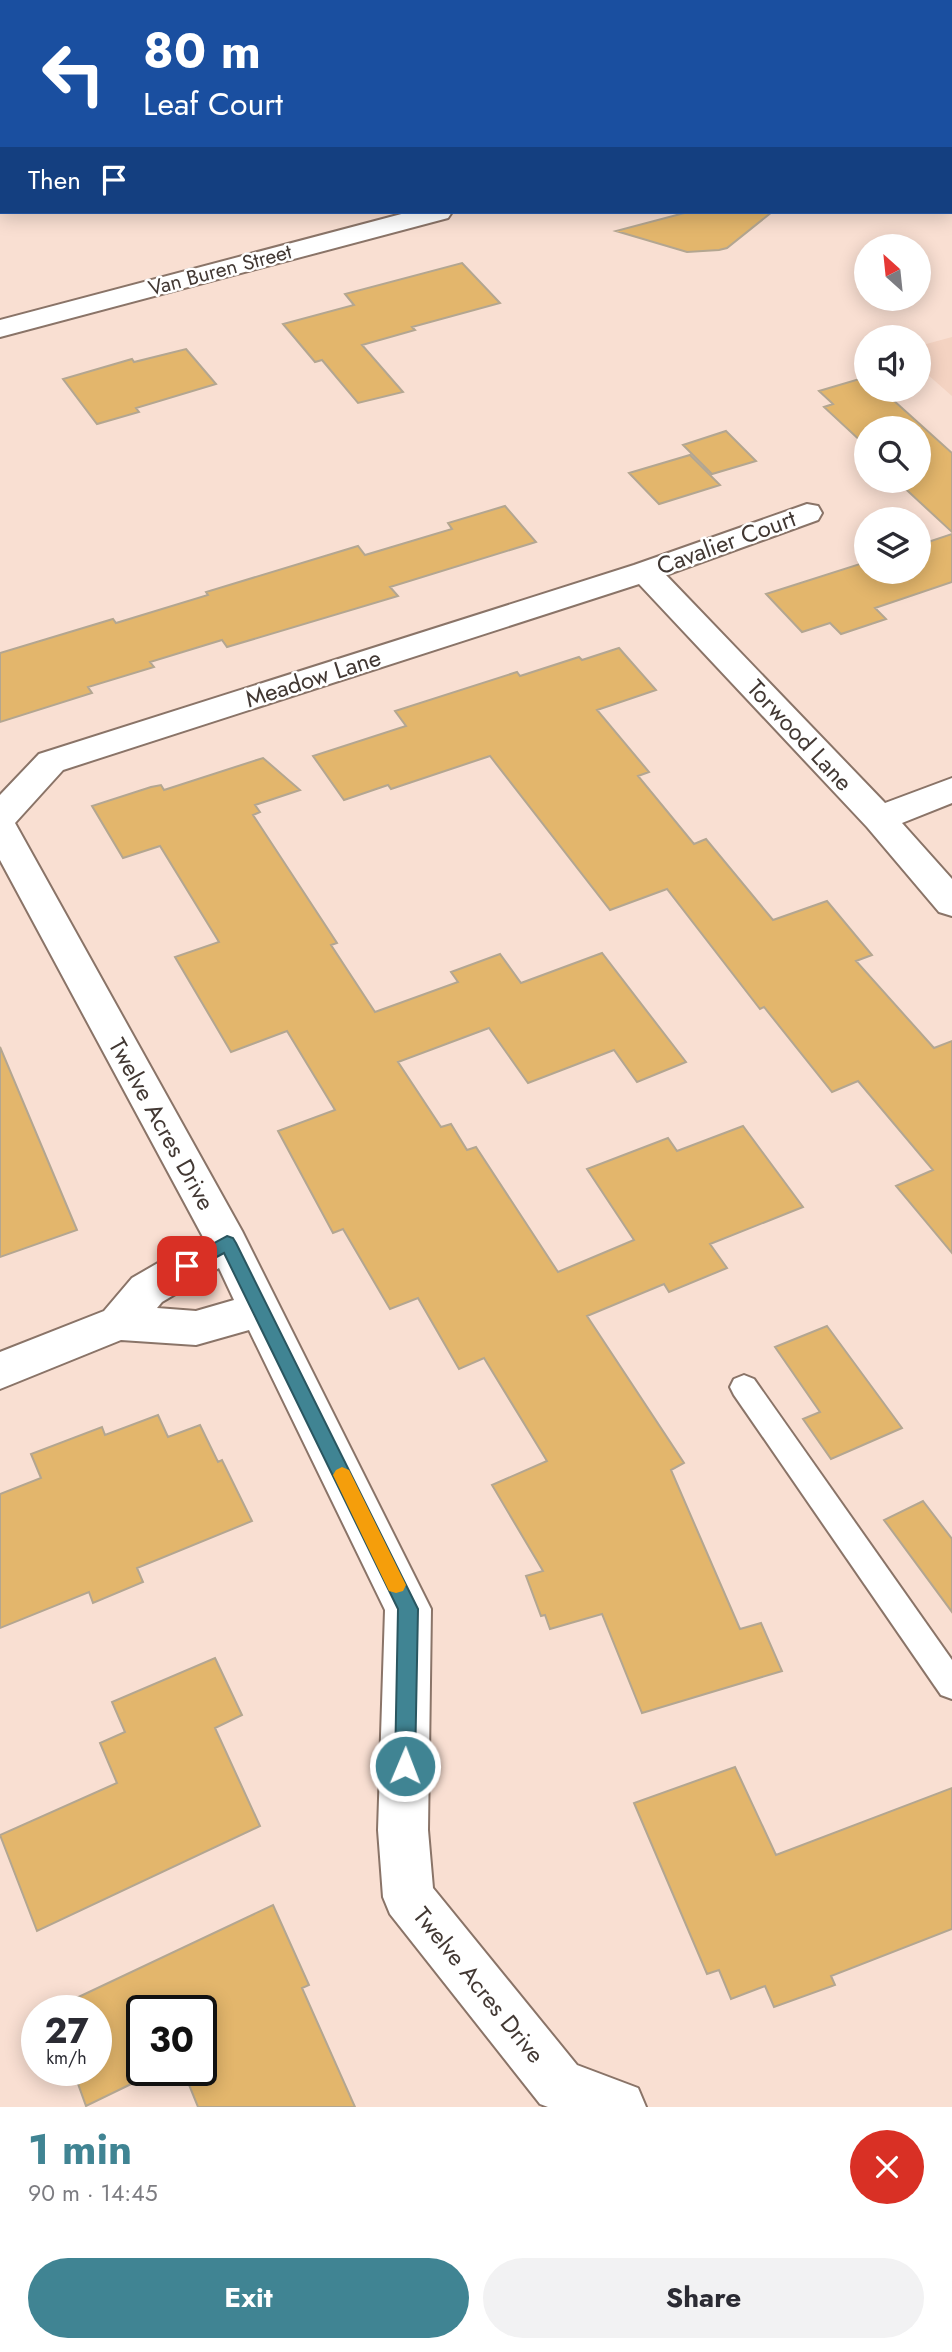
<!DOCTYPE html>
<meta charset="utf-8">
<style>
body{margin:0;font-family:Jost,sans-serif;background:#f2f2f3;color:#2b2b33;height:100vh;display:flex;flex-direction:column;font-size:26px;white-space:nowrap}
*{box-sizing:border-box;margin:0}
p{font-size:23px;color:#7c7c81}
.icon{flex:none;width:38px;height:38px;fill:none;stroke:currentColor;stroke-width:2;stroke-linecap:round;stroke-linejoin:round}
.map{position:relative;height:2107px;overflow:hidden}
.sheet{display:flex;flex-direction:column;background:#fff;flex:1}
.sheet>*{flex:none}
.hud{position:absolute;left:0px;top:0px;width:952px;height:214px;box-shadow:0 4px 18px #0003;background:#1a4fa0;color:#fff;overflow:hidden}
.needle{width:46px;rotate:333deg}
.controls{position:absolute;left:854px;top:234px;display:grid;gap:14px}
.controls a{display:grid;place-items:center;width:77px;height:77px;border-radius:50%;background:#fff;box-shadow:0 4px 18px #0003;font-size:35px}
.speed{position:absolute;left:21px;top:1995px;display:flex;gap:14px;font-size:35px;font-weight:700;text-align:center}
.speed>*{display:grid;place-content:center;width:91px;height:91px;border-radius:50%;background:#fff;box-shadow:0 4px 18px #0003;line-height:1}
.speed small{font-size:18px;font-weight:400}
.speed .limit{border:4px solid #111;border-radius:10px;background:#fff;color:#111}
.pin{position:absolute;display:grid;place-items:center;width:60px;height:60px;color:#fff;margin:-30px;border-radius:14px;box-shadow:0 4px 10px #0006}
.me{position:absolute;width:77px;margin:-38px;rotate:1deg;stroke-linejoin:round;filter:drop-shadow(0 0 5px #0008)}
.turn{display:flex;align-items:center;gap:24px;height:147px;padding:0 28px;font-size:32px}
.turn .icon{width:91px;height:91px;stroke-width:2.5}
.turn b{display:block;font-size:49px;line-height:60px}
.then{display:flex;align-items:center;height:66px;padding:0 28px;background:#0003;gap:14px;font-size:26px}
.round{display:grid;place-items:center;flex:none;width:74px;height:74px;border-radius:37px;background:#f2f2f3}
.summary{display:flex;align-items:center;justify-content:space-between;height:119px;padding:0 28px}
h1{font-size:42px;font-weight:700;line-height:52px;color:#408493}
.button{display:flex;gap:14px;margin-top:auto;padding:14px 28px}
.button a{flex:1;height:80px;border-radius:42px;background:#408493;color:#fff;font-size:28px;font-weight:700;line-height:80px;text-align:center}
.button a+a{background:#f2f2f3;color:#2b2b33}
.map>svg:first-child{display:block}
.built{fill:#f4d3c2}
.building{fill:#e3b66c;stroke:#b3a691;stroke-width:2}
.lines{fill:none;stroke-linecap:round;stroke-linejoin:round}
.lane-casing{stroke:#8a7468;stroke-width:4}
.street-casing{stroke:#8a7468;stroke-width:4}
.lane{fill:#fff;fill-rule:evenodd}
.street{fill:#fff;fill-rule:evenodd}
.route{fill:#408493;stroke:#2a5660;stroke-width:2}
.slow{fill:#f59e0b}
.labels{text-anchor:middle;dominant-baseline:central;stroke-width:5;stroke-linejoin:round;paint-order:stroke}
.far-street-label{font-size:21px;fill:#423833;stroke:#fff}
.street-label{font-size:24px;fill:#423833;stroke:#fff}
</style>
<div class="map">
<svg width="952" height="2107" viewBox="0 0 952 2107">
<rect width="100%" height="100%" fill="#f9dfd2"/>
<!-- built -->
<path class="built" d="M952,337V396L919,367V346Z"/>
<!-- building -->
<path class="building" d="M688,212H772L727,248L719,250L687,252L616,231Z
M462,263L500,303L412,327L415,330L362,345L403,392L358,403L322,360L315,362L283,324L354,305L345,294Z
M186,349L216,384L136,408L139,412L97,424L63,379L132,359L134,362Z
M866,377V390H882L952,453V532L897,481H919V429H866V446L824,407L833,404L819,391Z
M726,431L756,461L712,474L683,445Z
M690,455L720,485L659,504L629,473Z
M505,506L536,542L390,587L398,596L227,647L222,640L150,662L154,667L88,687L92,693L0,722V653L113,619L116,623L208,595L206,592L358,546L365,555L452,529L448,523Z
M952,534V582L875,608L886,619L841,634L830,623L802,632L766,594L866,562V572H919V545Z
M619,648L656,690L597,710L649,772L638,776L694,844L706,839L773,920L827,901L872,955L856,961L934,1048L952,1041V1253L896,1186L933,1170L858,1081L832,1092L764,1007L760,1009L667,889L610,910L490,756L391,789L388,785L344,800L313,756L406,726L395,711L517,672L520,676L579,657L582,660Z
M263,758L300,790L255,805L260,812L253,815L337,943L331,945L375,1012L458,982L451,972L500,954L521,983L602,953L686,1062L637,1082L614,1050L528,1083L489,1028L398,1062L441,1127L451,1124L467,1150L476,1147L558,1272L634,1240L587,1169L668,1138L677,1151L743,1126L803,1207L710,1244L727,1268L669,1292L664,1284L587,1316L684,1463L671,1470L740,1629L761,1623L782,1671L642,1713L602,1614L550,1629L545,1615L541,1616L526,1576L543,1571L492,1485L547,1461L484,1358L459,1369L418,1298L390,1309L343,1229L333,1233L278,1131L335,1110L287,1031L231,1052L175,957L219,942L160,846L123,858L92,806L151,787L161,785L164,790Z
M0,1047L77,1230L0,1257Z
M827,1326L902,1428L831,1459L803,1419L820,1412L775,1347Z
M158,1415L168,1437L200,1425L218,1462L222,1460L252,1521L137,1568L143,1582L93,1603L89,1592L0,1628V1494L41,1478L31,1454L102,1427L105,1435Z
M923,1501L952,1539V1612L884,1520Z
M215,1658L242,1715L215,1728L260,1826L37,1931L0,1835L117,1783L100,1743L125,1732L112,1702Z
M735,1767L776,1855L952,1788V1929L831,1976L835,1985L774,2007L765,1986L731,1999L719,1970L707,1974L634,1803Z
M273,1905L309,1985L302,1988L355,2107H198L183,2070H201V2011H142V2070H160L86,2106L73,2070H96V2011L51,2010Z"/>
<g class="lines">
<defs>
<path id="lane" d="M744,1375L754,1379L952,1660V1699L941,1695L734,1395L730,1387L734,1379Z"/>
<path id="street" d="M950,68H952L950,83Z
M409,212H452L448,218L0,337V320Z
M807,504L818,506L822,513L818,520L666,575L885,803L952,778V803L902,823L952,879V916L939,912L867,827L639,584L63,770L15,823L242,1231L431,1609L428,1830L433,1888L577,2065L638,2088L646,2107H548L540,2104L390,1914L383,1897L378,1830L385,1610L249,1330L196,1345L121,1340L0,1389V1352L104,1311L132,1278L203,1237L0,860V795L39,754L634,565ZM219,1268L234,1300L196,1311L157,1308L162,1302Z"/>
</defs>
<!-- lane casing -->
<use href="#lane" class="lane-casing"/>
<!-- street casing -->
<use href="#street" class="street-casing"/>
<!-- lane -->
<use href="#lane" class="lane"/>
<!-- street -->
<use href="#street" class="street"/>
</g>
<!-- route -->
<path class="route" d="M227,1236L233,1238L236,1243L418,1609L415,1766L412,1772L405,1775L398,1772L395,1766L398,1609L224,1253L187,1273L181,1271L178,1266L181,1261Z"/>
<!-- slow -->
<path class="slow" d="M342,1467L349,1470L403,1579L406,1585L403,1591L396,1593L389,1591L333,1475L336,1470Z"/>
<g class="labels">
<!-- far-street labels -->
<g class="far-street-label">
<text transform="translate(220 270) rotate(-15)">Van Buren Street</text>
</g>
<!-- street labels -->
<g class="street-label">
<text transform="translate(726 542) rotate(-20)">Cavalier Court</text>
<text transform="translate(313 678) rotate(-18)">Meadow Lane</text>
<text transform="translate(800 735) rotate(47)">Torwood Lane</text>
<text transform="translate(162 1124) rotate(61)">Twelve Acres Drive</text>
<text transform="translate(479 1985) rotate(51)">Twelve Acres Drive</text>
</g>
</g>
</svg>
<div class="controls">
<a><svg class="needle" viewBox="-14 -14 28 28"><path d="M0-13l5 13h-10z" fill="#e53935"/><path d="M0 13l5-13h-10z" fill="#7c7c81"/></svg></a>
<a><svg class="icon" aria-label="sound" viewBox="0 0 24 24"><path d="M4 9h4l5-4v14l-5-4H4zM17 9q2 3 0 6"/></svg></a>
<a><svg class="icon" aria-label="search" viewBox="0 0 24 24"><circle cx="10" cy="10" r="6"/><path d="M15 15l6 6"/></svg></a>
<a><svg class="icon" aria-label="layers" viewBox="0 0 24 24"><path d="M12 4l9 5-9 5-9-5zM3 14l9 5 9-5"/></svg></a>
</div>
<div class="speed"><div>27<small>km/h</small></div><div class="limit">30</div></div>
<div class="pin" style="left:187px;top:1266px;background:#d93025"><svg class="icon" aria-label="arrive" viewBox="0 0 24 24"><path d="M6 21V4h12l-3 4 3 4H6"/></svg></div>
<svg class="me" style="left:405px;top:1766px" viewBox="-20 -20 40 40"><circle r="17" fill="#408493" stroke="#fff" stroke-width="3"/><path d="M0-11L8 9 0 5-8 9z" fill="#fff"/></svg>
<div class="hud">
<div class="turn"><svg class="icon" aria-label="left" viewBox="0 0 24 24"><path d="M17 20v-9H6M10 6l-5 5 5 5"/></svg><div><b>80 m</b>Leaf Court</div></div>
<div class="then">Then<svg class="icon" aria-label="arrive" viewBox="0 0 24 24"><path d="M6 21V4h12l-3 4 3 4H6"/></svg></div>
</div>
</div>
<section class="sheet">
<div class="summary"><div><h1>1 min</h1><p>90 m · 14:45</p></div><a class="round" style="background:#d93025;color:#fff"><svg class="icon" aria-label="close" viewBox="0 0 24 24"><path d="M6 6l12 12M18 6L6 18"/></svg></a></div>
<div class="button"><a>Exit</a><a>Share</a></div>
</section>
